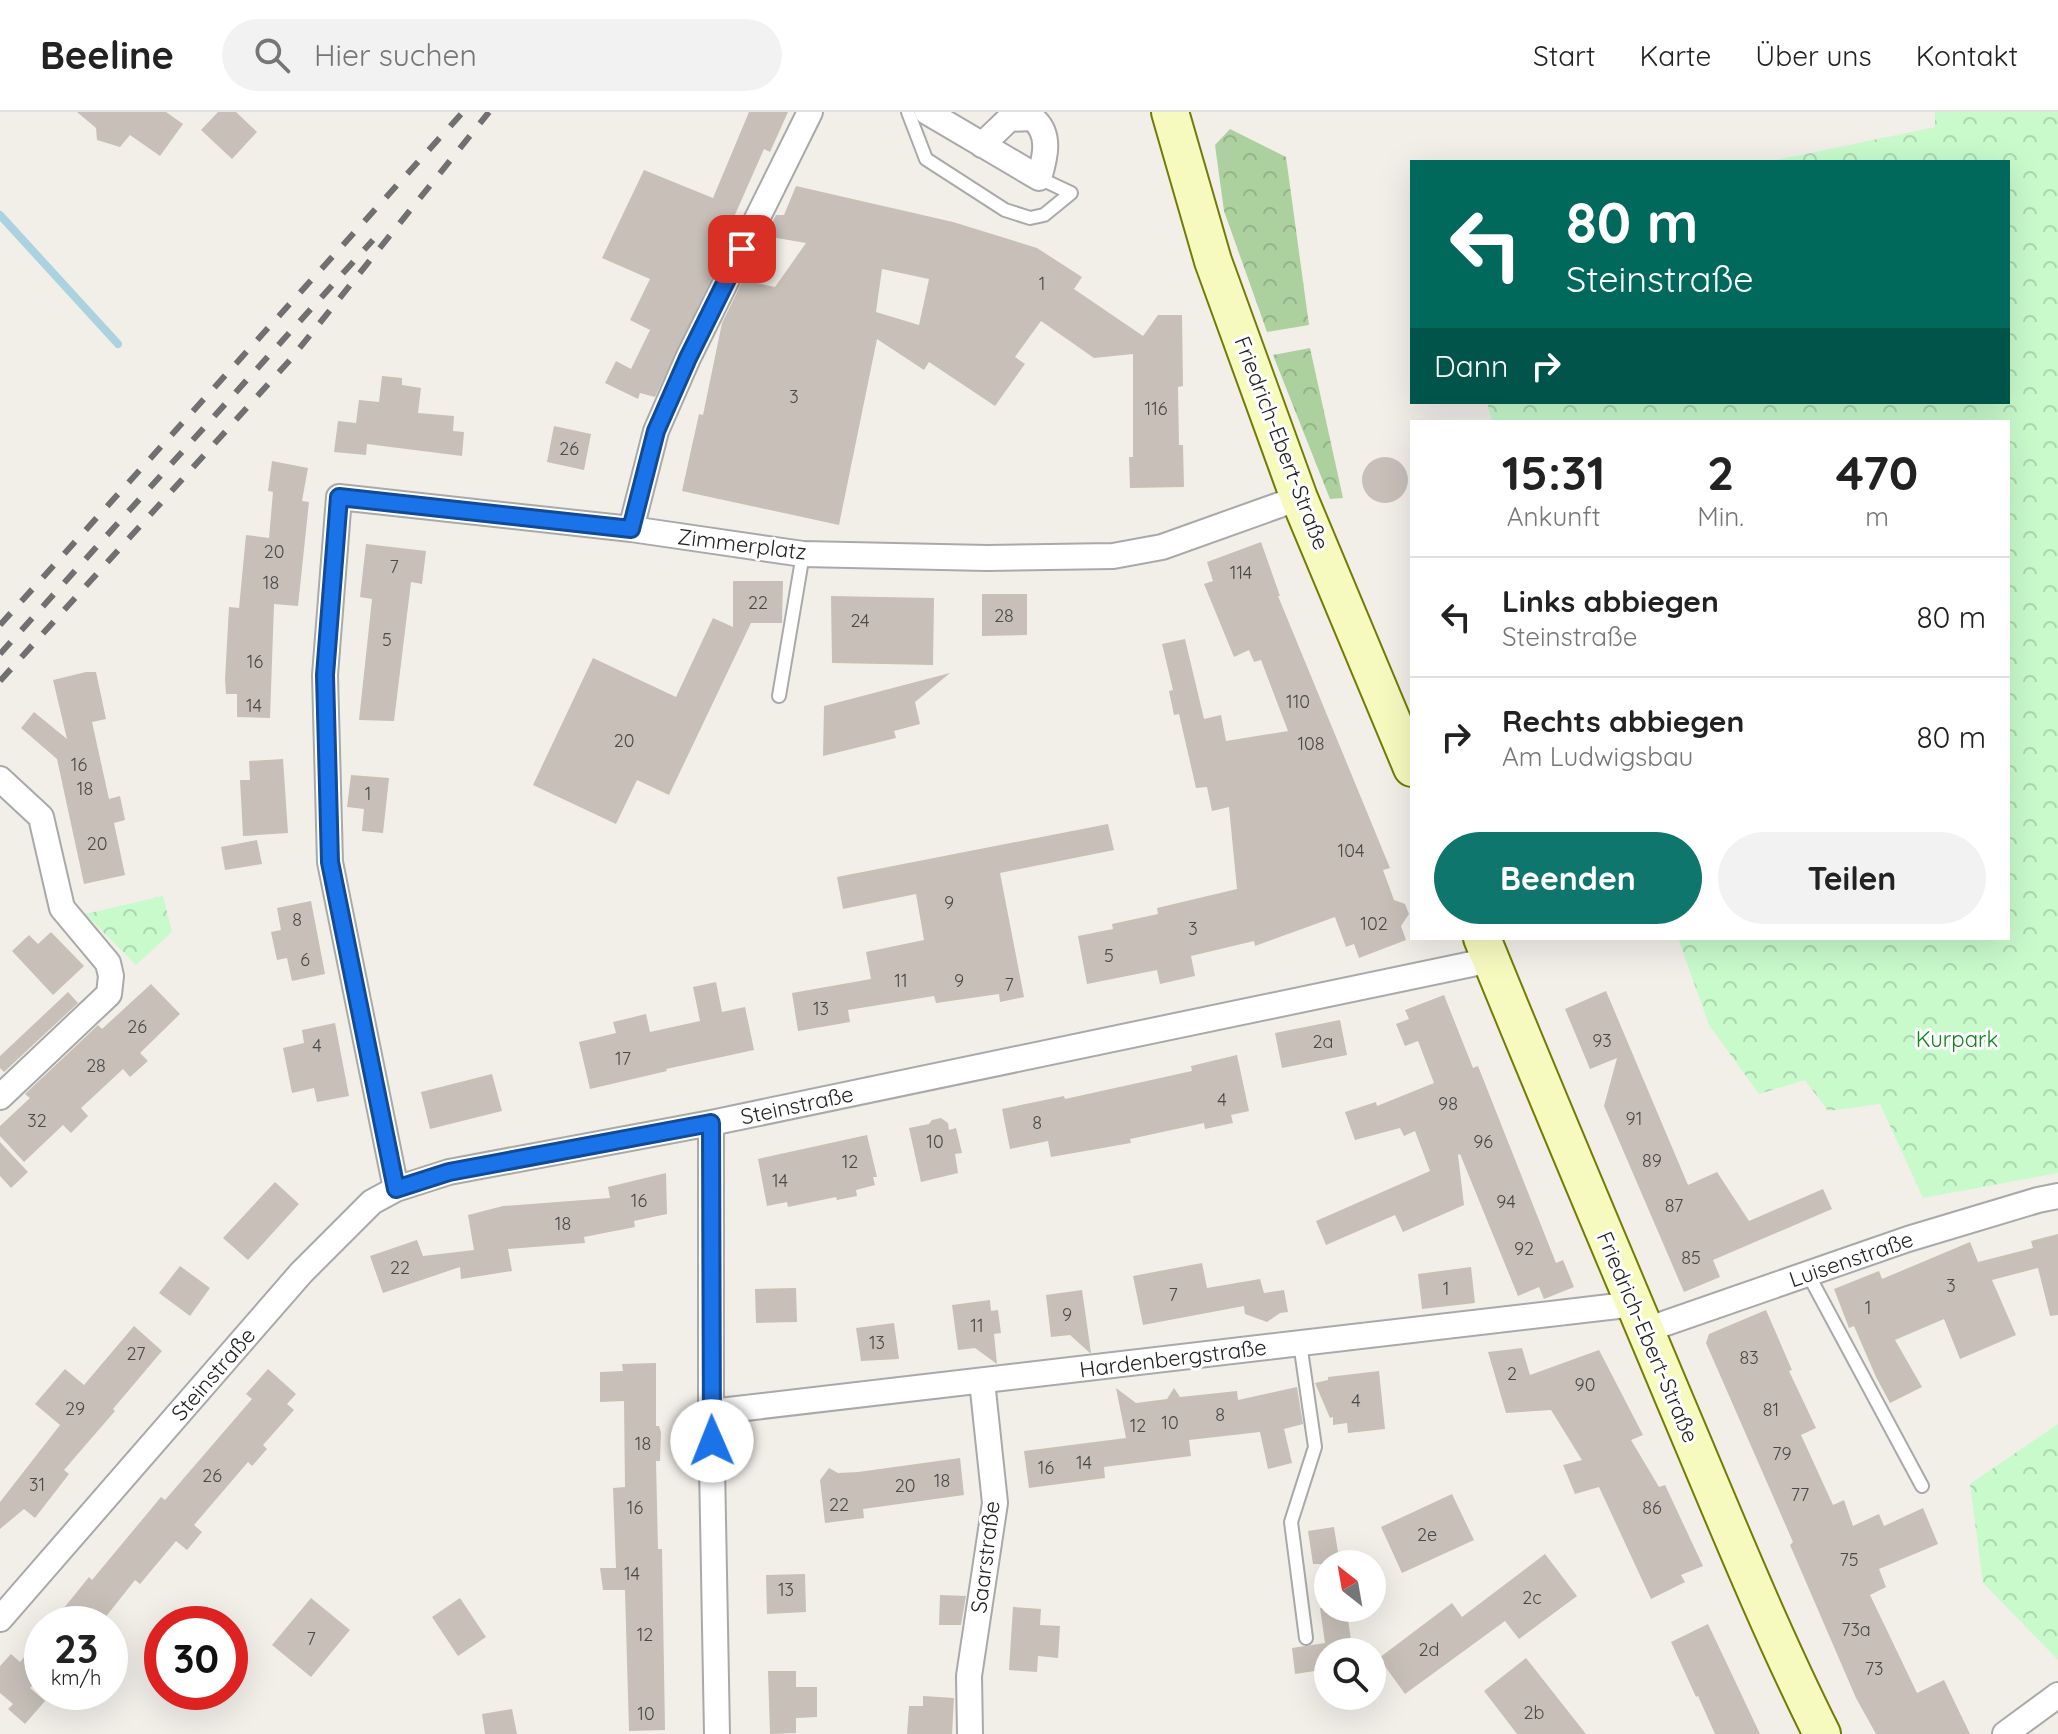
<!DOCTYPE html>
<html lang="de">
<meta charset="utf-8">
<style>
body{margin:0;font-family:Quicksand,sans-serif;background:#f2f2f2;color:#222;height:100vh;display:flex;flex-direction:column;font-size:30px;white-space:nowrap}
*{box-sizing:border-box;margin:0}
p{font-size:26px;color:#767676}
.icon{flex:none;width:44px;height:44px;fill:none;stroke:currentColor;stroke-width:2;stroke-linecap:round;stroke-linejoin:round}
.map{position:relative;flex:1;overflow:hidden}
.side{position:absolute;left:1410px;top:308px;width:600px;height:520px;display:flex;flex-direction:column;background:#fff;border-radius:0px;box-shadow:0 8px 32px #0002}
.side>*{flex:none}
.guide{position:absolute;left:1410px;top:48px;width:600px;height:244px;border-radius:0px;box-shadow:0 8px 32px #0002;background:#00695c;color:#fff;overflow:hidden}
.needle{width:52px;rotate:329deg}
.tools{position:absolute;left:1314px;top:1438px;display:grid;gap:16px}
.tools a{display:grid;place-items:center;width:72px;height:72px;border-radius:50%;background:#fff;box-shadow:0 8px 32px #0002;font-size:40px}
.speed{position:absolute;left:24px;top:1494px;display:flex;gap:16px;font-size:40px;font-weight:700;text-align:center}
.speed>*{display:grid;place-content:center;width:104px;height:104px;border-radius:50%;background:#fff;box-shadow:0 8px 32px #0002;line-height:1}
.speed small{font-size:20px;font-weight:400}
.speed .limit{border:12px solid #d22;background:#fff;color:#111}
.pin{position:absolute;display:grid;place-items:center;width:68px;height:68px;color:#fff;margin:-34px;border-radius:16px;box-shadow:0 4px 12px #0006}
.me{position:absolute;width:88px;margin:-44px;rotate:359deg;stroke-linejoin:round;filter:drop-shadow(0 0 6px #0008)}
.turn{display:flex;align-items:center;gap:28px;height:168px;padding:0 24px;font-size:36px}
.turn .icon{width:104px;height:104px;stroke-width:2.5}
.turn b{display:block;font-size:56px;line-height:68px}
.then{display:flex;align-items:center;height:76px;padding:0 24px;background:#0003;gap:16px;font-size:30px}
.eta{display:flex;justify-content:space-evenly;align-items:center;height:136px;text-align:center}
.eta b{font-size:48px;font-weight:700;line-height:56px}
.button{display:flex;gap:16px;margin-top:auto;padding:16px 24px}
.button a{flex:1;height:92px;border-radius:48px;background:#0f766e;color:#fff;font-size:32px;font-weight:700;line-height:92px;text-align:center}
.button a+a{background:#f2f2f2;color:#222}
ul{padding:0;list-style:none}
li{display:flex;align-items:center;gap:24px;height:120px;padding:0 24px;border-top:2px solid #e0e0e0}
li div{flex:1}
li b{display:block;font-size:30px}
li em{font-style:normal}
header{display:flex;align-items:center;gap:48px;box-sizing:border-box;height:112px;padding:0 40px;background:#fff;border-bottom:2px solid #e0e0e0}
header strong{font-size:38px}
nav{display:flex;gap:44px;margin-inline-start:auto;font-size:28px}
.search{width:560px;height:72px;background:#f2f2f2;display:flex;align-items:center;gap:20px;box-sizing:border-box;padding:0 28px;border-radius:44px;color:#767676;font-size:30px}
.map>svg:first-child{display:block}
.forest{fill:url(#forest-crowns)}
.park{fill:url(#park-crowns)}
.lines{fill:none;stroke-linecap:round;stroke-linejoin:round}
.stream{stroke:#aad3df;stroke-width:8}
.building{fill:#c7bfb8;fill-rule:evenodd}
.lane-casing{stroke:#a9a9a9;stroke-width:16}
.street-casing{stroke:#a9a9a9;stroke-width:28}
.secondary-casing{stroke:#707d05;stroke-width:40}
.lane{stroke:#fff;stroke-width:12}
.street{stroke:#fff;stroke-width:24}
.secondary{stroke:#f7fabf;stroke-width:36}
.rail{stroke:#707070;stroke-width:6;stroke-dasharray:16 16;stroke-linecap:butt}
.route-casing{stroke:#114b97;stroke-width:20}
.route{stroke:#1a73e8;stroke-width:14}
.labels{text-anchor:middle;dominant-baseline:central;stroke-width:6;stroke-linejoin:round;paint-order:stroke}
.number-label{font-size:18px;fill:#4b4948}
.street-label{font-size:22px;fill:#222;stroke:#fff}
.park-label{font-size:22px;fill:#0c8416;stroke:#fff}
</style>
<header>
<strong>Beeline</strong>
<div class="search"><svg class="icon" aria-label="search" viewBox="0 0 24 24"><circle cx="10" cy="10" r="6"/><path d="M15 15l6 6"/></svg>Hier suchen</div>
<nav><a>Start</a><a>Karte</a><a>Über uns</a><a>Kontakt</a></nav>
</header>
<div class="map">
<svg width="2058" height="1622" viewBox="0 0 2058 1622">
<defs>
<pattern id="forest-crowns" width="20" height="18" patternUnits="userSpaceOnUse" patternTransform="scale(2)"><rect width="20" height="18" fill="#add19e"/><path d="M2 6a3 3 0 1 1 6 0M12 15a3 3 0 1 1 6 0" fill="none" stroke="#95b388"/></pattern>
<pattern id="park-crowns" width="20" height="18" patternUnits="userSpaceOnUse" patternTransform="scale(2)"><rect width="20" height="18" fill="#c8facc"/><path d="M2 6a3 3 0 1 1 6 0M12 15a3 3 0 1 1 6 0" fill="none" stroke="#acd6af"/></pattern>
</defs>
<rect width="100%" height="100%" fill="#f2efe9"/>
<!-- forest -->
<path class="forest" d="M1230,17L1286,45L1309,213L1267,220L1224,99L1215,33Z
M1310,236L1343,386L1330,387L1273,243Z"/>
<!-- park -->
<path class="park" d="M1935,0H2058V1061L1923,1086L1880,992L1828,999L1805,968L1759,982L1709,913L1678,826H2008V310H1492L1487,290H2008V50H1767L1935,15Z
M163,784L172,820L136,853L85,802Z
M2058,1312V1548L1983,1471L1970,1372Z"/>
<g class="lines">
<!-- stream -->
<path class="stream" d="M0,103L118,232"/>
</g>
<!-- building -->
<path class="building" d="M77,0H166L183,12L160,44L130,23L120,35L97,28L96,16Z
M218,0H236L257,20L232,47L201,18Z
M749,0H788L770,40L764,37L734,105H741L655,285L640,281L638,287L605,271L616,249L631,257L650,218L630,208L650,167L602,146L644,58L713,86Z
M796,74L953,110L1037,136L1082,165L1074,177L1143,224L1158,203H1182L1183,274L1178,275L1179,333H1183L1184,375L1130,376L1129,345H1133V242L1094,246L1041,209L1015,245L1025,252L995,294L929,250L924,258L877,227L839,413L682,379L699,302L703,303L722,211L743,168L775,175L806,131L765,124L776,103H784ZM882,157L929,167L919,213L876,200Z
M382,264L402,266V273L421,276L418,301L454,304L453,319L464,320L462,344L367,332L366,343L334,340L338,309L356,311L359,288L379,290Z
M554,314L591,322L584,358L547,350Z
M1362 368a23 23 0 1 1 46 0a23 23 0 1 1-46 0Z
M272,349L308,356L302,389L309,390L298,494L274,492L270,606L237,605V582H226L225,568L229,495L239,496L246,423L269,426L273,380L268,379Z
M1261,430L1280,484H1278L1390,756L1383,758L1394,788L1405,792L1409,802L1401,814L1406,828L1359,846L1354,832L1346,835L1335,805L1255,834L1254,829L1191,844L1195,864L1160,872L1157,858L1087,872L1078,824L1113,817L1112,812L1158,802L1157,796L1237,777L1229,695L1212,699L1207,675L1196,676L1179,602L1174,603L1169,579L1173,578L1162,532L1185,527L1204,607L1221,603L1226,629L1288,619L1261,548L1254,550L1249,538L1234,545L1204,472L1213,469L1207,450Z
M366,432L426,439L422,472L411,470L394,609L359,608L372,487L360,485Z
M733,469H783L782,511H751L669,683L637,668L616,712L533,673L593,546L676,585L713,506L733,515Z
M982,482H1027V523L982,524Z
M831,484L934,486L933,553L832,551Z
M86,560H96L106,607L92,610L109,687L120,684L125,708L114,711L125,763L84,772L57,647L21,616L34,600L67,627L53,568Z
M950,561L915,590L920,612L894,619L896,626L823,644L824,594Z
M283,647L288,721L243,724L240,668H250L249,649Z
M351,663L389,666L383,721L362,719L364,697L347,695Z
M1108,712L1114,738L1000,761L1024,885L1000,890L999,882L936,891L934,884L848,898L850,910L798,919L792,881L871,867L866,840L924,828L916,782L843,797L837,765Z
M257,728L262,752L225,758L221,735Z
M311,789L325,862L292,869L287,846L277,848L271,820L281,818L277,796Z
M51,820L84,854L53,883L12,839L29,823L38,832Z
M716,870L722,900L745,895L754,938L666,957L667,959L590,977L579,930L616,921L613,910L646,902L650,920L700,909L693,875Z
M151,872L180,902L140,941L148,949L130,965L123,957L81,996L88,1004L71,1021L63,1013L24,1050L0,1024V1014L30,986L25,982L98,913L102,917Z
M1606,879L1688,1073L1717,1060L1749,1109L1823,1077L1832,1097L1713,1148L1720,1165L1684,1180L1604,994L1617,946L1590,957L1565,897Z
M68,880L78,891L4,960L0,956V944Z
M1444,883L1473,956L1478,954L1556,1151L1563,1148L1574,1175L1544,1187L1539,1175L1518,1184L1460,1042L1458,1043L1464,1093L1403,1120L1395,1103L1326,1133L1316,1109L1430,1059L1415,1019L1404,1024L1400,1016L1355,1028L1345,1000L1376,990L1377,994L1434,971L1418,929L1405,934L1396,912L1409,907L1405,898Z
M1340,908L1347,943L1282,956L1275,921Z
M335,911L349,984L317,990L314,976L292,981L283,936L304,931L302,918Z
M1237,943L1249,999L1231,1003L1233,1011L1205,1017L1204,1011L1130,1027L1131,1031L1051,1045L1048,1029L1010,1037L1002,997L1064,984L1065,987L1192,959L1191,954Z
M492,962L502,999L430,1017L421,980Z
M941,1006L948,1011L949,1018L956,1016L962,1041L955,1042L958,1061L921,1070L909,1016L929,1012L932,1008Z
M867,1023L877,1065H873L875,1073L856,1078L857,1084L837,1088L836,1085L788,1095L787,1090L767,1094L758,1047Z
M0,1030L28,1060L11,1076L0,1064Z
M666,1061L667,1102L634,1109L635,1115L584,1125L585,1131L508,1137L512,1159L461,1167L460,1155L383,1181L370,1144L417,1128L423,1144L474,1138L468,1103L503,1094L610,1086L608,1075Z
M275,1070L299,1092L248,1148L223,1126Z
M2058,1122V1203L2050,1204L2038,1156L1992,1168L2016,1223L1960,1247L1944,1207L1895,1228L1922,1275L1890,1291L1876,1265L1854,1214L1849,1216L1834,1177L1879,1159L1882,1167L1970,1130L1978,1150L2033,1136L2031,1129Z
M1202,1151L1207,1176L1260,1167L1264,1181L1284,1178L1288,1200L1280,1201L1267,1210L1245,1202L1244,1194L1143,1213L1133,1164Z
M180,1154L210,1176L190,1204L159,1181Z
M1471,1155L1475,1191L1422,1197L1418,1162Z
M796,1176L797,1210L756,1211L755,1177Z
M1082,1178L1091,1241H1090L1070,1223L1051,1225L1046,1183Z
M990,1188L991,1199L998,1198L1001,1221L994,1222L997,1252L975,1236L958,1238L952,1193Z
M1766,1198L1792,1258L1789,1259L1816,1316L1801,1323L1833,1393L1844,1388L1853,1414L1879,1402L1884,1414L1923,1396L1938,1432L1879,1457L1886,1475L1870,1483L1917,1581L1944,1568L1970,1622H1876L1856,1586L1790,1433L1793,1430L1706,1231L1709,1222Z
M894,1211L899,1247L861,1249L856,1216Z
M134,1214L162,1239L113,1297L115,1299L64,1358L69,1362L35,1406L24,1397L0,1417V1390L60,1313L35,1292L65,1257L84,1273Z
M1522,1236L1530,1263L1599,1238L1643,1323L1631,1328L1659,1375L1665,1373L1703,1454L1681,1463L1685,1470L1651,1487L1599,1375L1575,1382L1563,1353L1582,1348L1551,1298L1506,1301L1488,1240Z
M656,1251V1314H659L661,1320L660,1349H656L658,1437H662L665,1618L629,1619L625,1478H603L600,1456H616L613,1376L625,1375L624,1289L600,1290V1260L623,1259L622,1252Z
M268,1257L296,1282L287,1292L294,1298L263,1333L267,1337L252,1354L248,1350L194,1413L202,1420L187,1438L176,1429L140,1472L135,1468L100,1512H51L89,1465L92,1468L161,1385L165,1388L252,1287L246,1282Z
M1379,1259L1385,1317L1348,1321L1347,1311L1333,1313V1305L1330,1306L1315,1271L1328,1268V1265Z
M1297,1275L1303,1312L1284,1317L1292,1351L1268,1357L1260,1320L1189,1328L1191,1344L1104,1355L1105,1366L1029,1376L1024,1339L1126,1326L1116,1276L1136,1291L1167,1287L1174,1276L1180,1285L1237,1279L1238,1288Z
M960,1346L964,1383L863,1397L864,1406L825,1411L820,1368L829,1356L838,1361L858,1360Z
M1452,1382L1474,1428L1402,1461L1381,1415Z
M1334,1415L1340,1452H1313L1308,1419Z
M1545,1442L1577,1484L1519,1527L1505,1509L1405,1582L1379,1546L1452,1491L1462,1505Z
M805,1462L806,1500L767,1502L766,1463Z
M940,1483L966,1484L961,1513H939Z
M311,1486L350,1518L311,1565L272,1533Z
M460,1486L486,1525L458,1544L432,1505Z
M1013,1495L1041,1497L1040,1513L1060,1514L1058,1546L1038,1544L1037,1560L1009,1558Z
M1320,1496H1346L1353,1540H1328V1557L1295,1562L1292,1536L1325,1531Z
M1708,1512L1735,1569L1760,1622H1715L1698,1584L1696,1585L1671,1530Z
M42,1523V1563L30,1576L45,1589L25,1612L8,1597L13,1592L0,1581V1554L11,1542L20,1550Z
M1526,1546L1586,1622H1517L1484,1579Z
M768,1559H796V1575H817V1605L796,1606V1621L770,1622Z
M923,1584L954,1586L952,1622H907L909,1594H923Z
M512,1597L517,1622H485L482,1602Z"/>
<g class="lines">
<defs>
<path id="lane" d="M908,0L926,47L1005,98L1030,106L1044,103L1071,81L1039,66
M779,584L803,442
M1808,1162L1922,1374
M1300,1231L1315,1335L1291,1410L1306,1526"/>
<path id="street" d="M810,0L688,246L656,319L631,417L803,442L987,446L1113,444L1162,435L1299,386
M927,0L1039,66C1045,46 1052,21 1032,6L1009,7L982,33
M0,667L41,705L62,796L108,851L111,864L109,882L0,985
M711,1011V1300L717,1622
M396,1077L330,750L325,563L339,385L631,417
M1646,1218L1908,1127L2038,1088L2058,1084
M711,1300L1635,1192
M0,1507L301,1161L372,1090L396,1077L449,1060L711,1011L1491,848
M970,1622L969,1564L995,1391L982,1269
M2005,1622L2058,1583"/>
<path id="secondary" d="M1170,0L1213,149L1299,386L1412,656
M1482,826C1544,979 1609,1131 1673,1284C1721,1397 1767,1512 1822,1622"/>
</defs>
<!-- lane casing -->
<use href="#lane" class="lane-casing"/>
<!-- street casing -->
<use href="#street" class="street-casing"/>
<!-- secondary casing -->
<use href="#secondary" class="secondary-casing"/>
<!-- lane -->
<use href="#lane" class="lane"/>
<!-- street -->
<use href="#street" class="street"/>
<!-- secondary -->
<use href="#secondary" class="secondary"/>
<!-- rail -->
<path class="rail" d="M0,513L463,0
M0,542L373,128
M0,569L290,248L489,0"/>
</g>
<g class="lines">
<defs>
<path id="route" d="M712,1329L711,1011L449,1060L396,1077L330,750L325,563L339,385L631,417L656,319L688,246L742,137"/>
</defs>
<!-- route casing -->
<use href="#route" class="route-casing"/>
<!-- route -->
<use href="#route" class="route"/>
</g>
<g class="labels">
<!-- number labels -->
<g class="number-label">
<text x="1042" y="171">1</text>
<text x="794" y="284">3</text>
<text x="1156" y="296">116</text>
<text x="569" y="336">26</text>
<text x="274" y="439">20</text>
<text x="394" y="454">7</text>
<text x="1241" y="460">114</text>
<text x="271" y="470">18</text>
<text x="758" y="490">22</text>
<text x="1004" y="503">28</text>
<text x="860" y="508">24</text>
<text x="387" y="527">5</text>
<text x="255" y="549">16</text>
<text x="1298" y="589">110</text>
<text x="254" y="593">14</text>
<text x="624" y="628">20</text>
<text x="1311" y="631">108</text>
<text x="79" y="652">16</text>
<text x="85" y="676">18</text>
<text x="368" y="681">1</text>
<text x="97" y="731">20</text>
<text x="1351" y="738">104</text>
<text x="949" y="790">9</text>
<text x="297" y="807">8</text>
<text x="1374" y="811">102</text>
<text x="1193" y="816">3</text>
<text x="1109" y="843">5</text>
<text x="305" y="847">6</text>
<text x="901" y="868">11</text>
<text x="959" y="868">9</text>
<text x="1009" y="872">7</text>
<text x="821" y="896">13</text>
<text x="137" y="914">26</text>
<text x="1602" y="928">93</text>
<text x="1323" y="929">2a</text>
<text x="317" y="933">4</text>
<text x="623" y="946">17</text>
<text x="96" y="953">28</text>
<text x="1222" y="987">4</text>
<text x="1448" y="991">98</text>
<text x="1634" y="1006">91</text>
<text x="37" y="1008">32</text>
<text x="1037" y="1010">8</text>
<text x="935" y="1029">10</text>
<text x="1483" y="1029">96</text>
<text x="1652" y="1048">89</text>
<text x="850" y="1049">12</text>
<text x="780" y="1068">14</text>
<text x="639" y="1088">16</text>
<text x="1506" y="1089">94</text>
<text x="1674" y="1093">87</text>
<text x="563" y="1111">18</text>
<text x="1524" y="1136">92</text>
<text x="1691" y="1145">85</text>
<text x="400" y="1155">22</text>
<text x="1951" y="1173">3</text>
<text x="1446" y="1176">1</text>
<text x="1173" y="1182">7</text>
<text x="1868" y="1195">1</text>
<text x="1067" y="1202">9</text>
<text x="977" y="1213">11</text>
<text x="877" y="1230">13</text>
<text x="136" y="1241">27</text>
<text x="1749" y="1245">83</text>
<text x="1512" y="1261">2</text>
<text x="1585" y="1272">90</text>
<text x="1356" y="1288">4</text>
<text x="75" y="1296">29</text>
<text x="1771" y="1297">81</text>
<text x="1220" y="1302">8</text>
<text x="1170" y="1310">10</text>
<text x="1138" y="1313">12</text>
<text x="643" y="1331">18</text>
<text x="1782" y="1341">79</text>
<text x="1084" y="1350">14</text>
<text x="1046" y="1355">16</text>
<text x="212" y="1363">26</text>
<text x="942" y="1368">18</text>
<text x="37" y="1372">31</text>
<text x="905" y="1373">20</text>
<text x="1800" y="1382">77</text>
<text x="839" y="1392">22</text>
<text x="635" y="1395">16</text>
<text x="1652" y="1395">86</text>
<text x="1427" y="1422">2e</text>
<text x="1849" y="1447">75</text>
<text x="632" y="1461">14</text>
<text x="786" y="1477">13</text>
<text x="1532" y="1485">2c</text>
<text x="1856" y="1517">73a</text>
<text x="645" y="1522">12</text>
<text x="311" y="1526">7</text>
<text x="1429" y="1537">2d</text>
<text x="1874" y="1556">73</text>
<text x="1534" y="1600">2b</text>
<text x="646" y="1601">10</text>
</g>
<!-- street labels -->
<g class="street-label">
<text transform="translate(1282 331) rotate(69)">Friedrich-Ebert-Straße</text>
<text transform="translate(742 432) rotate(7)">Zimmerplatz</text>
<text transform="translate(797 993) rotate(-12)">Steinstraße</text>
<text transform="translate(1851 1147) rotate(-19)">Luisenstraße</text>
<text transform="translate(1648 1225) rotate(67)">Friedrich-Ebert-Straße</text>
<text transform="translate(1173 1246) rotate(-7)">Hardenbergstraße</text>
<text transform="translate(213 1262) rotate(-49)">Steinstraße</text>
<text transform="translate(985 1445) rotate(-83)">Saarstraße</text>
</g>
<!-- park labels -->
<g class="park-label">
<text x="1957" y="927">Kurpark</text>
</g>
</g>
</svg>
<div class="tools">
<a><svg class="needle" viewBox="-14 -14 28 28"><path d="M0-13l5 13h-10z" fill="#e53935"/><path d="M0 13l5-13h-10z" fill="#767676"/></svg></a>
<a><svg class="icon" aria-label="search" viewBox="0 0 24 24"><circle cx="10" cy="10" r="6"/><path d="M15 15l6 6"/></svg></a>
</div>
<div class="speed"><div>23<small>km/h</small></div><div class="limit">30</div></div>
<div class="pin" style="left:742px;top:137px;background:#d93025"><svg class="icon" aria-label="arrive" viewBox="0 0 24 24"><path d="M6 21V4h12l-3 4 3 4H6"/></svg></div>
<svg class="me" style="left:712px;top:1329px" viewBox="-20 -20 40 40"><circle r="19" fill="#fff"/><path d="M0-13L10 11 0 6-10 11z" fill="#1a73e8"/></svg>
<div class="guide">
<div class="turn"><svg class="icon" aria-label="left" viewBox="0 0 24 24"><path d="M17 20v-9H6M10 6l-5 5 5 5"/></svg><div><b>80 m</b>Steinstraße</div></div>
<div class="then">Dann<svg class="icon" aria-label="right" viewBox="0 0 24 24"><path d="M7 20v-9h11M14 6l5 5-5 5"/></svg></div>
</div>
<section class="side">
<div class="eta">
<div><b>15:31</b><p>Ankunft</p></div>
<div><b>2</b><p>Min.</p></div>
<div><b>470</b><p>m</p></div>
</div>
<ul>
<li><svg class="icon" aria-label="left" viewBox="0 0 24 24"><path d="M17 20v-9H6M10 6l-5 5 5 5"/></svg><div><b>Links abbiegen</b><p>Steinstraße</p></div><em>80 m</em></li>
<li><svg class="icon" aria-label="right" viewBox="0 0 24 24"><path d="M7 20v-9h11M14 6l5 5-5 5"/></svg><div><b>Rechts abbiegen</b><p>Am Ludwigsbau</p></div><em>80 m</em></li>
</ul>
<div class="button"><a>Beenden</a><a>Teilen</a></div>
</section>
</div>
